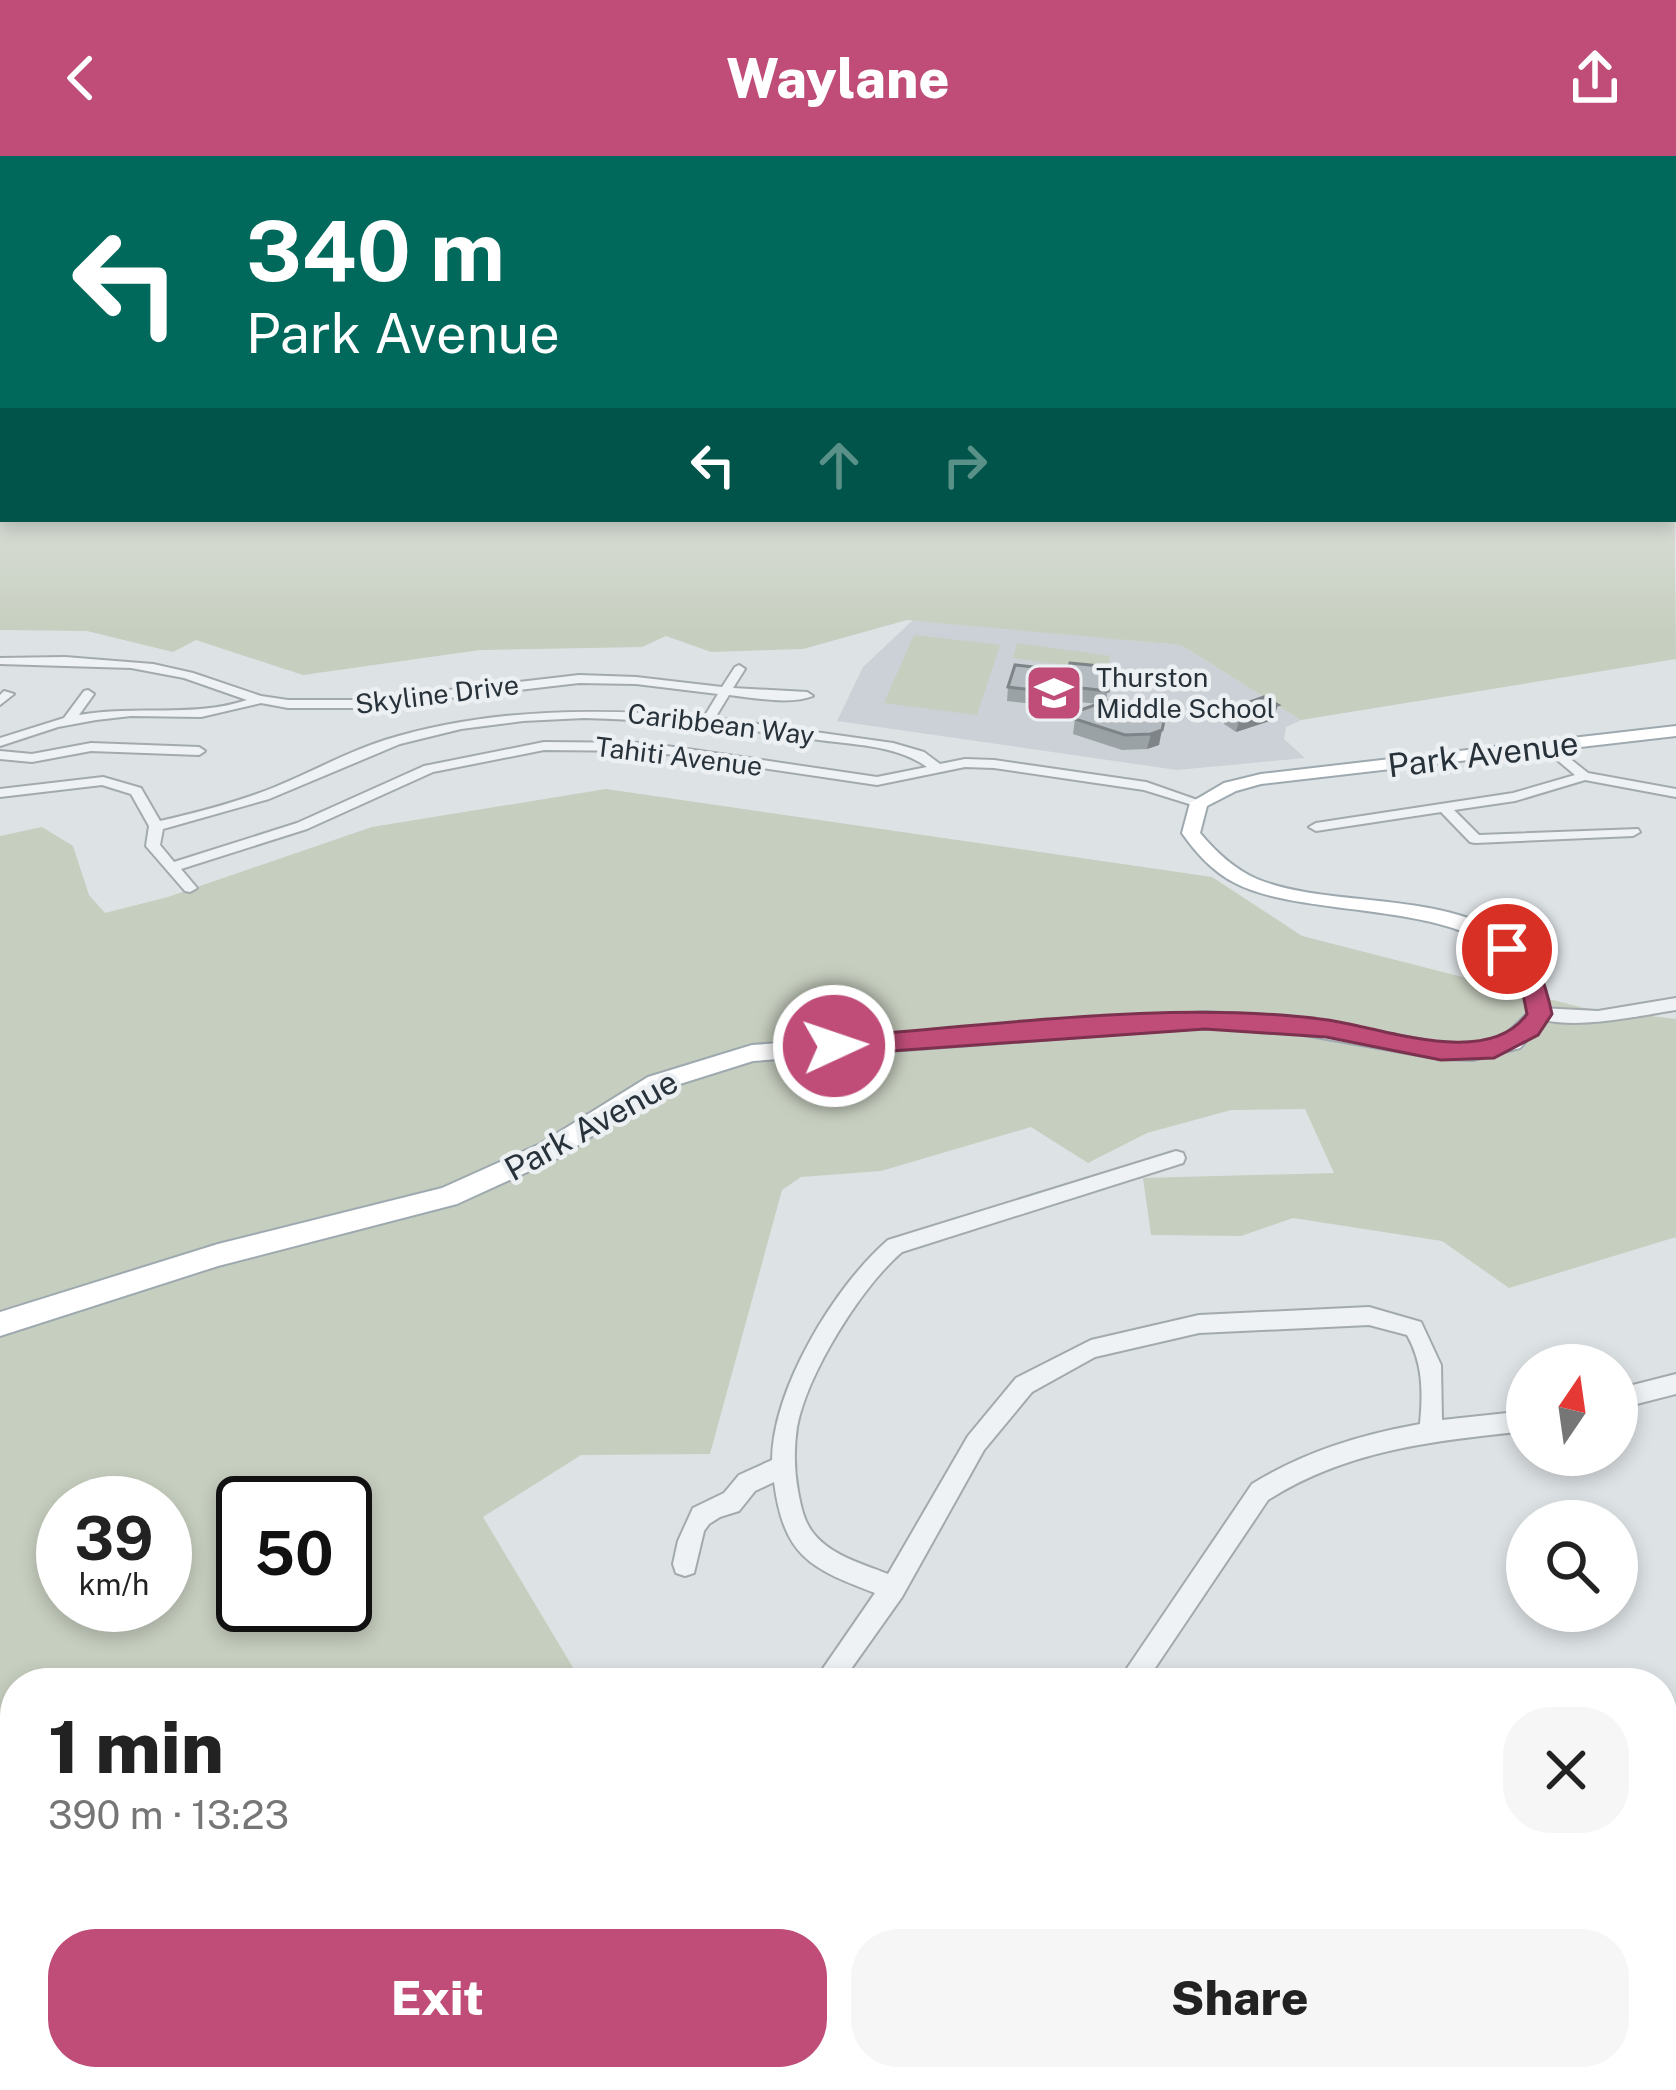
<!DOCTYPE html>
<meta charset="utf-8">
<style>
body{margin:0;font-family:"Public Sans",sans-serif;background:#f6f6f6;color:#222;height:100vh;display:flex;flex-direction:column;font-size:45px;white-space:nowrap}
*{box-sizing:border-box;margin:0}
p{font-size:39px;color:#767676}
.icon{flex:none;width:66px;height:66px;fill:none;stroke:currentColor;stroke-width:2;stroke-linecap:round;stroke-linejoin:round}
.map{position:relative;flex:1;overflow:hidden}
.panel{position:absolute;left:0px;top:1512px;width:1677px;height:423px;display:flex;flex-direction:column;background:#fff;border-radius:48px 48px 0 0;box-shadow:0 6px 18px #0003}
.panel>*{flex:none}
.hud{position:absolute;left:0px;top:0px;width:1677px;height:366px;box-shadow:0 6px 18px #0003;background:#00695c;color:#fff;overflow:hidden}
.needle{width:78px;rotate:13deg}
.controls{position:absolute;left:1506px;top:1188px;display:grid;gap:24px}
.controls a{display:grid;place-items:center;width:132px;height:132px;border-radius:50%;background:#fff;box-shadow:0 6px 18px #0003;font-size:60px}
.speed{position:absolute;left:36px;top:1320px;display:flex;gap:24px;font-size:60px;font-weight:700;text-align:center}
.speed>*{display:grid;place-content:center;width:156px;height:156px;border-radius:50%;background:#fff;box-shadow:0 6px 18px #0003;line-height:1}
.speed small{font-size:30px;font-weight:400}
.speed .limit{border:6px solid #111;border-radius:18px;background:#fff;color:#111}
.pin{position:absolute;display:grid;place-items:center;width:102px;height:102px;color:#fff;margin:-51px;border:6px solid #fff;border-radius:50%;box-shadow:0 3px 12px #0007}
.me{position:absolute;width:132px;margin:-66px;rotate:87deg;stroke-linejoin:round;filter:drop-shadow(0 0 9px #0008)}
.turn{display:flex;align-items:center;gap:42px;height:252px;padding:0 48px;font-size:54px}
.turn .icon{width:156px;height:156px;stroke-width:2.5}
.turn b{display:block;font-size:84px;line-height:102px}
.lanes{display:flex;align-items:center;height:114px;padding:0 48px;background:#0003;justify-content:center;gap:60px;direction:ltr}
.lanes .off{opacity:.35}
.round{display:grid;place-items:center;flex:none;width:126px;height:126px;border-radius:48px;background:#f6f6f6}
.overview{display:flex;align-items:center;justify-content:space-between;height:204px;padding:0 48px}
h1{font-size:72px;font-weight:800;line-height:90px}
.cta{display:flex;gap:24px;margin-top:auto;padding:24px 48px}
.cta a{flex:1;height:138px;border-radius:48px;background:#bf4d78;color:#fff;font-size:48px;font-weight:800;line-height:138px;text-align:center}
.cta a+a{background:#f6f6f6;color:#222}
header{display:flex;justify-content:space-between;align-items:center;height:156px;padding:0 48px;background:#bf4d78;color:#fff;font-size:54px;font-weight:800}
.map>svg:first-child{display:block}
.built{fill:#cbd1d6}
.green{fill:#c6cebf;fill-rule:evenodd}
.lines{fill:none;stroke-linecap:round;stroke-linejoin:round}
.minor-casing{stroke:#a3aaae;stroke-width:4}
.major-casing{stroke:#9da9af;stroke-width:4}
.minor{fill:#eff2f4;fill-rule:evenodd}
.major{fill:#fff;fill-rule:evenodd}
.wall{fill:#9ba2a6}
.shaded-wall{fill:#7e8487}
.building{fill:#b4bcc1;stroke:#7e8487;stroke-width:3}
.route{fill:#bf4d78;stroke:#7c324e;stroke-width:3}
.labels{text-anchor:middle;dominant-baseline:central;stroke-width:9;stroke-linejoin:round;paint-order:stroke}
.far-poi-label{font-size:27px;fill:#28323a;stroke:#ecf0f3;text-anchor:start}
.far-street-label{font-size:27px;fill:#28323a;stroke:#ecf0f3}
.street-label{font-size:33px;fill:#28323a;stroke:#ecf0f3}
</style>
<header><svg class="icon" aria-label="back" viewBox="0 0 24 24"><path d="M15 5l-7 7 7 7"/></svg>Waylane<svg class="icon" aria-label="share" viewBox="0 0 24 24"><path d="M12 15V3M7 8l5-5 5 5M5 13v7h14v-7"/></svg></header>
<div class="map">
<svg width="1676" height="1934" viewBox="0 0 1676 1934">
<rect width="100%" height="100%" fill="#dde2e5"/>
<!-- built -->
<path class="built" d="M913,464L1181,489L1301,564L1286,571L1284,583L1305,602L1177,614L837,565L863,511Z"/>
<!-- green -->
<path class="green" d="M1674,294L1676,503L1301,564L1181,489L907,464L803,493L711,496L666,480L642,491L480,494L303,519L196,484L173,496L87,475L0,474V353L3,363H1674Z
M914,479L1000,489L977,559L884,547Z
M1017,487L1110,500L1108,515L1013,502Z
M606,633L1212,721L1302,780L1584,852L1676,863V1081L1509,1132L1442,1085L1293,1062L1241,1080L1151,1079L1143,1022L1334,1017L1305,953L1231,954L1147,977L1088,1007L1031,971L881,1015L801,1021L782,1034L710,1298L581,1299L483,1361L575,1515L533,1527H15V1702L0,1706V680L42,671L73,690L89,739L105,757L168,741L372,671ZM63,1347H165V1449H63ZM243,1347H345V1449H243Z"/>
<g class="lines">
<defs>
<path id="minor" d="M1674,263H1676V268H1674Z
M0,274H3V280H0Z
M3,296V302L0,303V297Z
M65,501L153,508L193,517L261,540L288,544H361L579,519L636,521L722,531L735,511L739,509L745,513L733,532L807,536L813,540C790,549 755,542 729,539L715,562L893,587L924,596L940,608L965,603L994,604L1146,626L1206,647L1199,651L1144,634L994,612L965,611L877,629L646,595L544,594L433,616L307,673L181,713L197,732L190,736L185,735L146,690L149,670L131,638L102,629L0,641V633L103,621L141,632L160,665C199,656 238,646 275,631C312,616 347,596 385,584C489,552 596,552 704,561L718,538L636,528L579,527L361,552H288L261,547L201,561L131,560L96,564L58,571L0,590V582L64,562L84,535L88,534L94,538L79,559C135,549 193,562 247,544L184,522L131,512L0,508V502ZM584,562C663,564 740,572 819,584C854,589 897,589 927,611L877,621L646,587L544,586L424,610L297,667L174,706L160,689L163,673L269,643L400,588L461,573L523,565Z
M4,535L14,538L0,549V539Z
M1549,586L1588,617L1676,633V641L1585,624L1515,645L1454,654L1479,679L1638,673L1640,676L1633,680L1475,687L1470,686L1441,656L1316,675L1309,671L1316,667L1513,637L1575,619L1544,593V587Z
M91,587L199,591L205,595L199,599L91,595L32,606L0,603V595L32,598Z
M1676,842V854C1642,859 1559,878 1532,858L1540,852L1598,855Z
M1176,995L1183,997L1185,1002L1183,1007L902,1096C861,1131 807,1218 797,1271C794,1292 794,1314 798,1335C801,1351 804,1366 814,1378C832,1400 863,1408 888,1418L968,1280L1016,1222L1091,1184L1199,1159L1369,1151L1421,1166L1441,1209L1442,1264L1527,1255V1275C1434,1285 1349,1293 1268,1344L1145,1527H1117L1252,1328C1304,1296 1359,1279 1420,1268C1423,1236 1423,1207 1407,1179L1369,1169L1199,1177L1095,1201L1032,1236L984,1294L902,1441L841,1527H813L875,1437C809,1412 784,1400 774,1326L755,1335L739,1355L720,1361L709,1368L704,1375L694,1417L685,1420L676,1417L673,1408L678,1385L693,1352L724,1337L739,1319L772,1304C773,1232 834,1131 888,1084Z
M1676,1218V1238L1617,1253V1233Z
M1662,1779L1676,1786V1817L1662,1810Z
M562,1920H608L603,1931L598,1934H552L557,1923Z
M1455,1920H1487L1481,1934H1449Z"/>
<path id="major" d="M3,251V257L0,258V252Z
M1676,570V580L1261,628L1236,635L1207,650L1200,677C1216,696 1234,713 1257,723C1339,757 1485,727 1538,814C1545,826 1547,844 1551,858L1520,892L1473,904L1441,903L1287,876L1205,872L753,905L664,933L558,1002L457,1048L218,1110L0,1180V1156L218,1088L442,1032L540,988L648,921L752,889L1205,856L1287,860L1441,887L1473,888L1504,880L1529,856C1526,845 1524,831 1519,820C1480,741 1307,765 1235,727C1213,716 1196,697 1182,677L1190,647L1224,627L1261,618Z"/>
</defs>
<!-- minor casing -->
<use href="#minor" class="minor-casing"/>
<!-- major casing -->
<use href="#major" class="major-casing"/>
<!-- minor -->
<use href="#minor" class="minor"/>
<!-- major -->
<use href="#major" class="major"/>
</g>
<!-- wall -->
<path class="wall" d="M1111,511L1105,552L1115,559L1136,556L1159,589L1147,593L1122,594L1073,578L1075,563L1098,548L1044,542L1041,549L1007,545L1008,531Z
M1228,554L1273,564L1236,576L1224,568Z"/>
<!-- shaded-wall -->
<path class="shaded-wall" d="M1278,549L1273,564L1236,576L1240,562Z
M1162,574L1159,589L1147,593L1151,578Z"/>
<!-- building -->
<path class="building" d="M1070,507L1111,511L1108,535L1046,528L1043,535L1008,531L1015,509L1068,515Z
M1264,541L1278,549L1240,562L1228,554Z
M1106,545L1105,552L1115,559L1136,556L1164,565L1162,574L1151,578L1125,579L1075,563L1078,555Z"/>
<!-- sky -->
<linearGradient id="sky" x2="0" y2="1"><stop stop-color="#89b5d9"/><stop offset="0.43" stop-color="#f0f2f3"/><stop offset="1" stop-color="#f0f2f3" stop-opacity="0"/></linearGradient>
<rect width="1676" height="478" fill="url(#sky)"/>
<!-- route -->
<path class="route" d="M1507,786C1537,796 1546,830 1552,858L1538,879L1494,902L1441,904L1326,881L1205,873L834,899L821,890L834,881C990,870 1174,843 1328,864C1383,872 1488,913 1527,858L1520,823L1495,793Z"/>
<!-- icons -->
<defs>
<symbol id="school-square" viewBox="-11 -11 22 22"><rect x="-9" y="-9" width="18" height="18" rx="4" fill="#bf4d78" stroke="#ecf0f3"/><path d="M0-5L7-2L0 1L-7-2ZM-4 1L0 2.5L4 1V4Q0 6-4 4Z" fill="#fff"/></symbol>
</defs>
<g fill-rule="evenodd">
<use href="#school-square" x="1021" y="504" width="66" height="66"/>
</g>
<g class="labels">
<!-- far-poi labels -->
<g class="far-poi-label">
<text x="1096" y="521">Thurston<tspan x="1096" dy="31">Middle School</tspan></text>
</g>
<!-- far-street labels -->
<g class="far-street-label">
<text transform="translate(437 538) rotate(-7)">Skyline Drive</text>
<text transform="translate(721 568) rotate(7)">Caribbean Way</text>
<text transform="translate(679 600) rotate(7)">Tahiti Avenue</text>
</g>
<!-- street labels -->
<g class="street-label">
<text transform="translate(1483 598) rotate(-7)">Park Avenue</text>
<text transform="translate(591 969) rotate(-29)">Park Avenue</text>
</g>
</g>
</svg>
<div class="controls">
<a><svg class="needle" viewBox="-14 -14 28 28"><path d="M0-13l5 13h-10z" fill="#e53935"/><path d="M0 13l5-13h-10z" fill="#767676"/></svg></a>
<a><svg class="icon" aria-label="search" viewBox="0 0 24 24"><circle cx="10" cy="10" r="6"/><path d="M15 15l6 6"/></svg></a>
</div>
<div class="speed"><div>39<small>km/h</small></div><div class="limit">50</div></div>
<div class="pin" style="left:1507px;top:793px;background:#d93025"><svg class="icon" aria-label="arrive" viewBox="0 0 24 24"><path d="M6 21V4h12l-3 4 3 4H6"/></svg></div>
<svg class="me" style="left:834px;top:890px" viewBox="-20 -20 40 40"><circle r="17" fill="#bf4d78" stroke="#fff" stroke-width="3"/><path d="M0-11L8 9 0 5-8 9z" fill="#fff"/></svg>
<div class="hud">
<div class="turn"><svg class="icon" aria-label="left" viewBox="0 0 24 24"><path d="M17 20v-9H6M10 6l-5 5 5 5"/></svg><div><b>340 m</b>Park Avenue</div></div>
<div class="lanes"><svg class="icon" aria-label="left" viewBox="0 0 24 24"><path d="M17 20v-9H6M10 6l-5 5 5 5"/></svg><svg class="icon off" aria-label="ahead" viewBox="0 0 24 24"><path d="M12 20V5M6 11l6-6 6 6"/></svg><svg class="icon off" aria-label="right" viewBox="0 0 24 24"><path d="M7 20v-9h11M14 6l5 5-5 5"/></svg></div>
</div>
<section class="panel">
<div class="overview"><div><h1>1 min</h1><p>390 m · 13:23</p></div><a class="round"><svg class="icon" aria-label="close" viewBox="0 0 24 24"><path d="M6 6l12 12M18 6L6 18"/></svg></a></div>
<div class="cta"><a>Exit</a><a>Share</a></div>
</section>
</div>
